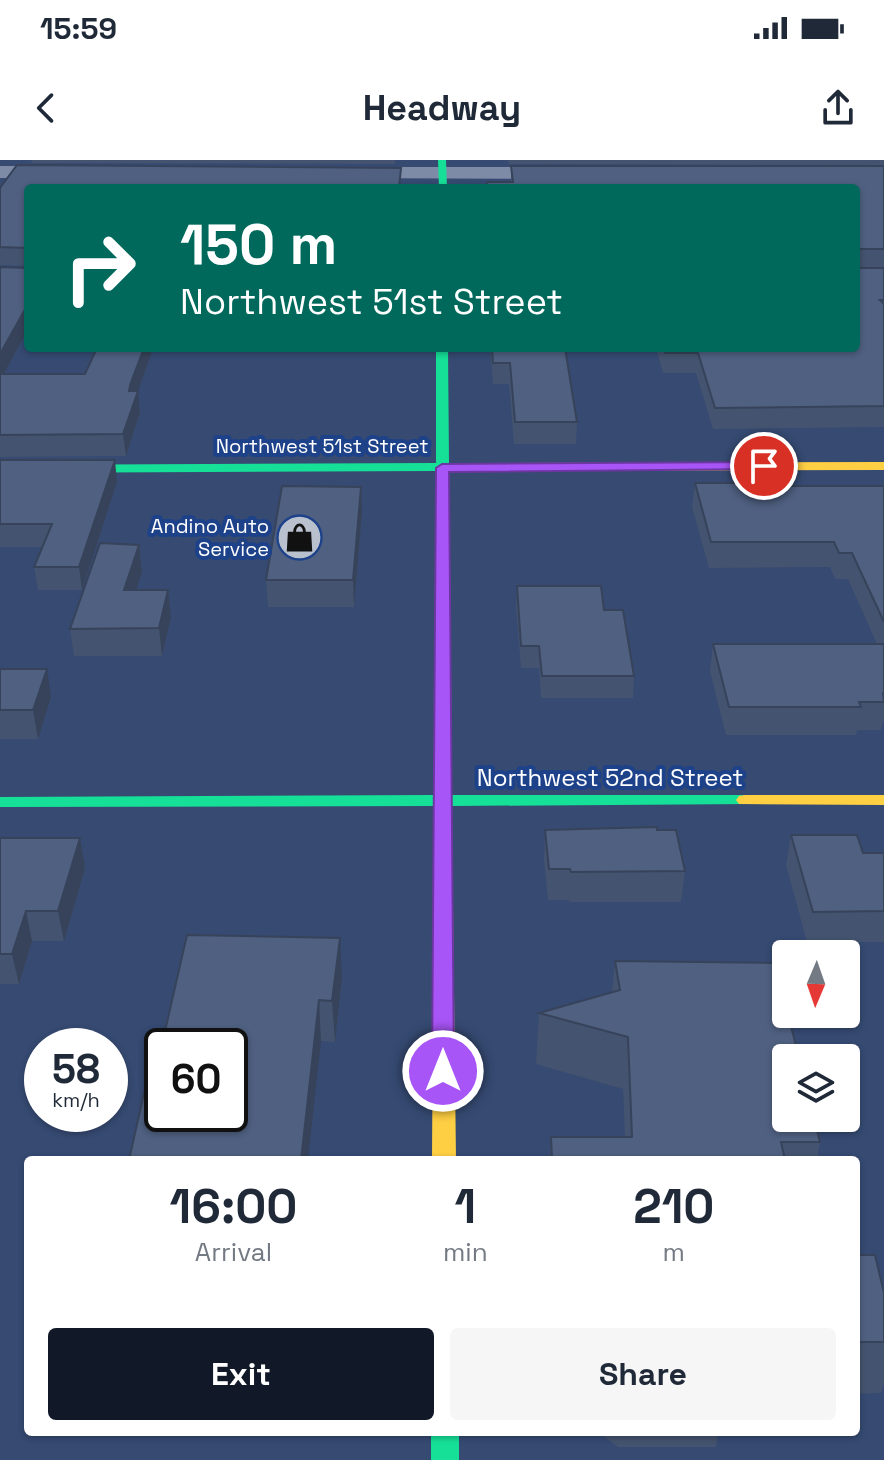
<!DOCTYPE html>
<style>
body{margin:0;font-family:"Space Grotesk",sans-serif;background:#f6f6f7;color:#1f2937;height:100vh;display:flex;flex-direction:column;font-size:30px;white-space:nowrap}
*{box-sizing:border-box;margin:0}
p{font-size:26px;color:#747a83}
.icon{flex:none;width:44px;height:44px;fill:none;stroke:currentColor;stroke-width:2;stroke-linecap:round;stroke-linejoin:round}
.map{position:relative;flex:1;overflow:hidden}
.panel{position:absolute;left:24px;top:996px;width:836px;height:280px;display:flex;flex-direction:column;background:#fff;border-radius:8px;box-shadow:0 2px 6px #0004}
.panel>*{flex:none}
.hud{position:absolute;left:24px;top:24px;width:836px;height:168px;border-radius:8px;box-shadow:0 2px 6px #0004;background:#00695c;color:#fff;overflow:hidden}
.needle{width:52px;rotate:182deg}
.tools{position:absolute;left:772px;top:780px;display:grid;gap:16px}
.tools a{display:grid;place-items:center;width:88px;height:88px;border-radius:8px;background:#fff;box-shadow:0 2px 6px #0004;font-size:40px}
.speed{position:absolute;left:24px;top:868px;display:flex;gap:16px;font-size:40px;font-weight:700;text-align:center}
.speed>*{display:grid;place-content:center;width:104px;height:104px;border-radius:50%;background:#fff;box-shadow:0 2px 6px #0004;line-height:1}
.speed small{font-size:20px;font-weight:400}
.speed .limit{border:4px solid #111;border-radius:12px;background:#fff;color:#111}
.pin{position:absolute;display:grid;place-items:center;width:68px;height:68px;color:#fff;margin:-34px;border:4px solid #fff;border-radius:50%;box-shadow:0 2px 8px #0007}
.me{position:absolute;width:88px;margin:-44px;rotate:0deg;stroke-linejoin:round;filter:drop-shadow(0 0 6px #0008)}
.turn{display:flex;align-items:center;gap:28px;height:168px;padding:0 24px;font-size:36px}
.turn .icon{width:104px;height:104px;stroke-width:2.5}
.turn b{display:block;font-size:56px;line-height:68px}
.eta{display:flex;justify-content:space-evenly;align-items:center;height:136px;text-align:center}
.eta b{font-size:48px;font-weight:700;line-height:56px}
.action{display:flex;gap:16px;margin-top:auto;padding:16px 24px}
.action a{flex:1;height:92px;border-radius:8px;background:#111827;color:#fff;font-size:32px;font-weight:700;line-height:92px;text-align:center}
.action a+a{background:#f6f6f7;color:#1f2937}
.status{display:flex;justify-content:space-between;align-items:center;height:56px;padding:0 40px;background:#fff;direction:ltr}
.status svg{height:22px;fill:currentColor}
header{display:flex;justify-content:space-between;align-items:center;height:104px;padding:0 24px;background:#fff;font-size:36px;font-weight:700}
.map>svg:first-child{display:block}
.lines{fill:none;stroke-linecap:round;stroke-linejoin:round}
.street{fill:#7d8ba6;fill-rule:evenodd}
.fast{fill:#16e098;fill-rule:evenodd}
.slow{fill:#ffcf43;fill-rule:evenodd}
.wall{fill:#44536f}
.shaded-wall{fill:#37435a}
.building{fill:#4f6081;stroke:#37435a;stroke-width:2;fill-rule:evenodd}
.route{fill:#a855f7;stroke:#6d37a1;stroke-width:2}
.labels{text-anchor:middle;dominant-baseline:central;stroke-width:8;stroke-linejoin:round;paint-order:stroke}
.far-street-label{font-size:20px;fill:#fff;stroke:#1d428a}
.far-poi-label{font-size:20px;fill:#fff;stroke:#1d428a;text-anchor:end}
.street-label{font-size:24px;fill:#fff;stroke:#1d428a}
</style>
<div class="status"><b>15:59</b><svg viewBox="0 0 49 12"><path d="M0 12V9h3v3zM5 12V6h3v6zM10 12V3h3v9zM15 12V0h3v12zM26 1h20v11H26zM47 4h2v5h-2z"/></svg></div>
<header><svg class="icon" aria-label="back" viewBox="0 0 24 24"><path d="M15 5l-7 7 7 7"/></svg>Headway<svg class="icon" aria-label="share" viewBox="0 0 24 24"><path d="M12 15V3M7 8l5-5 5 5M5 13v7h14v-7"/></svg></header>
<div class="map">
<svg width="884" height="1300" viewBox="0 0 884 1300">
<rect width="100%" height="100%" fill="#364a72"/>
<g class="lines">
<!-- street -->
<path class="street" d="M0,6H70L81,12L70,18H0Z
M342,7H570L581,13L570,19L334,18L331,13L334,8Z"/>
<!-- fast -->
<path class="fast" d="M438,0H446L447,28H439Z
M436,188H448L449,303H491L498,307L491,311H449L452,635H745L751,636L754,640L751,644L452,646V665L443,671L434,665V646L0,647V637L434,635L436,311L0,313V305L436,303Z
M431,1272H459V1300H431Z"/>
<!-- slow -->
<path class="slow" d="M884,302V310L491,311L484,307L491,303Z
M745,635H884V645L739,644L736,640L739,636Z
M443,659L452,665L456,1000H432L434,665Z"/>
</g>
<!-- wall -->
<path class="wall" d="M31,0H395V4L32,3Z
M508,0H884V5L509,4Z
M511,6H884V107H857V108H884V267L713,269L696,213H663L656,188H856V28H487V22H511Z
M0,28H28V169L4,214H85L97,188H153L138,231L140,252L126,296L0,297V107L27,108V106L0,105Z
M490,188H565L577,262L576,284H514L509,224H493Z
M0,300L117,322L82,430H38L34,407L42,387H0Z
M695,323L750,326H884V561H883L881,570H857L856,575H726L710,511L713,484H877L848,419H835L830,407L709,408L692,347Z
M362,352L354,447H268L266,420Z
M139,385L142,411L136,430H168L171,457L162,496H74L70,469Z
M517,426L604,450L634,516L633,538H541L539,508H521L516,447Z
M0,509L51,537L38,579H0Z
M545,670H657L685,711L681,742H569V740H548L544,700Z
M791,675L863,693H884V782H807L786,705Z
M0,678L85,708L64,781H32L19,824H0Z
M615,801L820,982L817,1000H550L551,977H625L623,929L536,904L539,853L612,832Z
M342,818L335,882L321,881L160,893Z
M856,1095L884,1133V1224L881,1233L856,1234Z
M598,1272H718L716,1287H618Z"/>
<!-- shaded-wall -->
<path class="shaded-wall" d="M28,144V169L0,221V194Z
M144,188H153L138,231L140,252L126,296L123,274L130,225Z
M115,300L117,322L82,430L79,407Z
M361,327L362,352L354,447L353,420Z
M139,385L142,411L128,457L124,430Z
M168,430L171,457L162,496L159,468Z
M47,509L51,537L38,579L33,550Z
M80,678L85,708L64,781L58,751Z
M26,751L32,781L19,824L12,794Z
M340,778L342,818L335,882L332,841Z
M319,840L321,881L308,1000H301Z"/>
<!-- building -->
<path class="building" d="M17,5L401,8L399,28H28V144L0,194V107L27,108V88L0,87V28Z
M511,6H884V89H857V108H884V140H880L884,144V246L715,248L698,193H665L664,188H856V28H488L487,22H513Z
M97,188H144L130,225L129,231H138L123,274L0,275V214H85Z
M492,188H565L577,262H515L510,203H493Z
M0,300H115L79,407H34L52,364H0Z
M695,323H749L750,326H884V462L852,393H839L834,382H711Z
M282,326L361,327L353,420H266Z
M100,383L139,385L124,430H168L159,468L70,469Z
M517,426H601L604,450H623L634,516H542L539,486H521Z
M713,484H884V533H883L884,542H859L861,547H729Z
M0,509H47L33,550H0Z
M657,667V670H676L685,711L571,712L570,709H549L545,670Z
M791,675H857L863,693H884V751L813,752Z
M0,678H80L58,751H26L12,794H0Z
M187,775L340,778L332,841L319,840L301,1000H129L153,893H160ZM162,886H230V954H162Z
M615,801L775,803L786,846V854H788L799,898H786V958H814L820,982H781L785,1000H552L551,977H632L628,877L539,853L620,830Z
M856,1095H875L884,1133V1182H856Z"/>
<!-- route -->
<path class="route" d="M764,302L768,304V309L449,312L454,911L451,916H435L432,911L436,308L442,304Z"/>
<!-- icons -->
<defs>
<symbol id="shop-disc" viewBox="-11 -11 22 22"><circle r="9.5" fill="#b9c0ce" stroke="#1d428a"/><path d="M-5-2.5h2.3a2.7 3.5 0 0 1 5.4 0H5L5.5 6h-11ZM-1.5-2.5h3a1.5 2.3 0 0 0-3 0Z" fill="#111"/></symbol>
</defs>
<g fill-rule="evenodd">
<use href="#shop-disc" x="274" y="352" width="51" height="51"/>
</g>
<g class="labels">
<!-- far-street labels -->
<g class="far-street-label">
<text x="322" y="286">Northwest 51st Street</text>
</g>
<!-- far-poi labels -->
<g class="far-poi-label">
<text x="269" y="366">Andino Auto<tspan x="269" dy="23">Service</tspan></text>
</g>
<!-- street labels -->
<g class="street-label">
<text x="610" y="617">Northwest 52nd Street</text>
</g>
</g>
</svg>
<div class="tools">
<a><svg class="needle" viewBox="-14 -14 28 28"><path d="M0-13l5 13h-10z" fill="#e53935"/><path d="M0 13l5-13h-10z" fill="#747a83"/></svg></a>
<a><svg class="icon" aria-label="layers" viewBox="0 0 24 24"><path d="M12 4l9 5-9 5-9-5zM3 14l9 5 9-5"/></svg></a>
</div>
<div class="speed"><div>58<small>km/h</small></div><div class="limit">60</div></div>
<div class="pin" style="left:764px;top:306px;background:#d93025"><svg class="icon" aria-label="arrive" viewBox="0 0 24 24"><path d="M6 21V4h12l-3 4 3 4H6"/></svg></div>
<svg class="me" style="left:443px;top:911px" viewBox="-20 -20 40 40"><circle r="17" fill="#a855f7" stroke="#fff" stroke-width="3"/><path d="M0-11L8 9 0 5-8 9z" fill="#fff"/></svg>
<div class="hud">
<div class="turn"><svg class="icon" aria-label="right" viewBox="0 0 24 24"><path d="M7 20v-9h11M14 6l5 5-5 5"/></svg><div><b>150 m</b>Northwest 51st Street</div></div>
</div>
<section class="panel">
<div class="eta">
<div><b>16:00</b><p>Arrival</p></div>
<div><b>1</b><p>min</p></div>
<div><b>210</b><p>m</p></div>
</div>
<div class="action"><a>Exit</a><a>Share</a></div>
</section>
</div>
